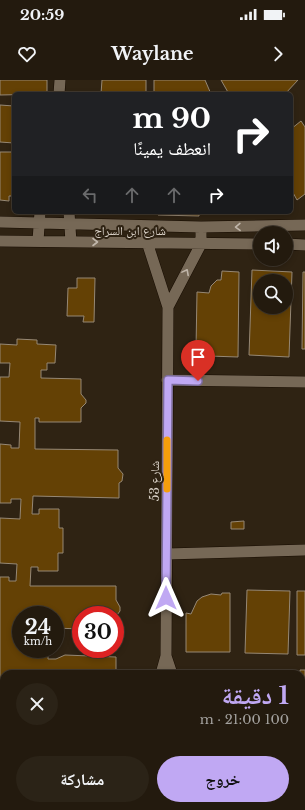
<!DOCTYPE html>
<html lang="ar">
<meta charset="utf-8">
<style>
body{margin:0;font-family:"Libre Baskerville","Noto Naskh Arabic",serif;background:#2b2317;color:#f1f3f6;direction:rtl;height:100vh;display:flex;flex-direction:column;font-size:15px;white-space:nowrap}
*{box-sizing:border-box;margin:0}
p{font-size:13px;color:#a3a19e}
.icon{flex:none;width:22px;height:22px;fill:none;stroke:currentColor;stroke-width:2;stroke-linecap:round;stroke-linejoin:round}
.map{position:relative;flex:1;overflow:hidden;direction:ltr}
.sheet{position:absolute;left:0px;top:590px;width:305px;height:140px;display:flex;flex-direction:column;background:#231a0e;border-radius:12px 12px 0 0;box-shadow:0 2px 6px #0003,0 0 0 1px #40382e;direction:rtl}
.sheet>*{flex:none}
.guide{position:absolute;left:12px;top:12px;width:281px;height:122px;border-radius:6px;box-shadow:0 2px 6px #0003,0 0 0 1px #40382e;direction:rtl;background:#202124;color:#fff;overflow:hidden}
.buttons{position:absolute;left:253px;top:146px;display:grid;gap:8px}
.buttons a{display:grid;place-items:center;width:40px;height:40px;border-radius:50%;background:#231a0e;box-shadow:0 2px 6px #0003,0 0 0 1px #40382e;font-size:20px}
.speed{position:absolute;left:12px;top:526px;display:flex;gap:8px;font-size:20px;font-weight:700;text-align:center}
.speed>*{display:grid;place-content:center;width:52px;height:52px;border-radius:50%;background:#231a0e;box-shadow:0 2px 6px #0003,0 0 0 1px #40382e;line-height:1}
.speed small{font-size:10px;font-weight:400}
.speed .limit{border:6px solid #d22;background:#fff;color:#111}
.pin{position:absolute;display:grid;place-items:center;width:34px;height:34px;color:#fff;margin:-41px -17px;border-radius:50% 50% 50% 0;rotate:-45deg;box-shadow:0 0 4px #0007}
.pin .icon{rotate:45deg}
.me{position:absolute;width:44px;margin:-22px;rotate:0deg;stroke-linejoin:round;filter:drop-shadow(0 0 3px #0008)}
.turn{display:flex;align-items:center;gap:14px;height:84px;padding:0 16px;font-size:18px}
.turn .icon{width:52px;height:52px;stroke-width:2.5}
.turn b{display:block;font-size:28px;line-height:34px}
.lanes{display:flex;align-items:center;height:38px;padding:0 16px;background:#0003;justify-content:center;gap:20px;direction:ltr}
.lanes .off{opacity:.35}
.round{display:grid;place-items:center;flex:none;width:42px;height:42px;border-radius:21px;background:#2b2317}
.head{display:flex;align-items:center;justify-content:space-between;height:68px;padding:0 16px}
h1{font-size:24px;font-weight:700;line-height:30px;color:#c0a8f3}
.button{display:flex;gap:8px;margin-top:auto;padding:8px 16px}
.button a{flex:1;height:46px;border-radius:24px;background:#c0a8f3;color:#111;font-size:16px;font-weight:700;line-height:46px;text-align:center}
.button a+a{background:#2b2317;color:#f1f3f6}
.status{display:flex;justify-content:space-between;align-items:center;height:28px;padding:0 20px;background:#231a0e;direction:ltr}
.status svg{height:11px;fill:currentColor}
header{display:flex;justify-content:space-between;align-items:center;height:52px;padding:0 16px;background:#231a0e;font-size:18px;font-weight:700}
.map>svg:first-child{display:block}
.building{fill:#644105;stroke:#968875;fill-rule:evenodd}
.lines{fill:none;stroke-linecap:round;stroke-linejoin:round}
.minor-casing{stroke:#170c01;stroke-width:12}
.secondary-casing{stroke:#170c01;stroke-width:12}
.minor{stroke:#766856;stroke-width:11}
.secondary{stroke:#766856;stroke-width:11}
.oneway{stroke:#c0b6aa}
.route-casing{stroke:#7d6d9e;stroke-width:10}
.route{stroke:#c0a8f3;stroke-width:7}
.slow{stroke:#f59e0b;stroke-width:7}
.labels{text-anchor:middle;dominant-baseline:central;stroke-width:4;stroke-linejoin:round;paint-order:stroke}
.street-label{font-size:12px;fill:#d8d0c6;stroke:#2f2313}
</style>
<div class="status"><b>20:59</b><svg viewBox="0 0 49 12"><path d="M0 12V9h3v3zM5 12V6h3v6zM10 12V3h3v9zM15 12V0h3v12zM26 1h20v11H26zM47 4h2v5h-2z"/></svg></div>
<header><svg class="icon" aria-label="forward" viewBox="0 0 24 24"><path d="M9 5l7 7-7 7"/></svg>Waylane<svg class="icon" aria-label="heart" viewBox="0 0 24 24"><path d="M12 20l-8-8c-3-5 5-10 8-4 3-6 11-1 8 4z"/></svg></header>
<div class="map">
<svg width="305" height="730" viewBox="0 0 305 730">
<rect width="100%" height="100%" fill="#2f2313"/>
<!-- building -->
<path class="building" d="M0,0H47V14L0,15Z
M102,0H146V14H101Z
M154,0H205L211,14H154Z
M221,0H298L285,14H229Z
M0,25L14,26V63L0,62Z
M301,41L305,47V114L297,120L291,109V49Z
M0,72H14V116H9V121L0,120Z
M158,132H199V136L158,135Z
M252,190L292,192L289,277L249,275ZM260,201H286V227H260Z
M222,191L239,192L238,277L209,276L210,269H196L197,212L209,213L211,206L217,200H221Z
M303,192H305V269H302Z
M77,198H95L94,242H83L84,236H67L68,208H77Z
M17,259L37,260V264L56,265L55,283H47V290H41V298L81,299V314L86,320V323L81,328V342H39V338H35V369L118,370V388L123,394L122,401L119,403V418L33,416L32,434H39V429H59V448H63V473H58V491H38V487H31L30,506H116V520L120,527V531L117,535L116,549H115V535H81V549L55,548V535H21V569H29V572L48,573V579H56L65,575L116,577V594H4V622H0V497H9V501H16L17,484L0,483V438L20,439L21,419H11V423H0V364L11,365V368H19L20,342L0,341V297H9L10,283H0V264L17,265Z
M244,441V449H231V442Z
M247,510L290,511L288,574L245,573Z
M297,511H305V575H297Z
M222,513H230V572H186V533L191,534L197,521L202,517L211,514L221,515Z
M187,590L229,591V594H187Z
M300,590H305V650H301Z
M245,591H285V594H245Z"/>
<g class="lines">
<defs>
<path id="minor" d="M59,14L60,0
M69,132L71,162
M0,142L201,147L305,145
M145,146L147,162L168,227L166,576L161,594
M0,161L260,164
M38,161L40,132
M286,164L305,165
M168,227L201,164V147
M167,300L305,302
M167,474L305,470
M166,576L172,594"/>
<path id="secondary" d="M301,680H305
M0,681H4
M0,717H4
M301,720H305"/>
</defs>
<!-- minor casing -->
<use href="#minor" class="minor-casing"/>
<!-- secondary casing -->
<use href="#secondary" class="secondary-casing"/>
<!-- minor -->
<use href="#minor" class="minor"/>
<!-- secondary -->
<use href="#secondary" class="secondary"/>
</g>
<!-- one-way arrows -->
<defs><path id="oneway-chevron" d="M-2-3.5L2.5 0L-2 3.5" fill="none" stroke-width="1.6" stroke-linecap="round" stroke-linejoin="round"/></defs>
<g class="oneway">
<use href="#oneway-chevron" transform="translate(238 147) rotate(179)"/>
<use href="#oneway-chevron" transform="translate(95 162)"/>
<use href="#oneway-chevron" transform="translate(186 192) rotate(-62)"/>
</g>
<g class="lines">
<defs>
<path id="route" d="M166,518L168,300L198,301"/>
</defs>
<!-- route casing -->
<use href="#route" class="route-casing"/>
<!-- route -->
<use href="#route" class="route"/>
<!-- slow -->
<path class="slow" d="M167,409V360"/>
</g>
<g class="labels">
<!-- street labels -->
<g class="street-label">
<text x="130" y="150">شارع ابن السراج</text>
<text transform="translate(154 401) rotate(-90)">شارع 53</text>
</g>
</g>
</svg>
<div class="buttons">
<a><svg class="icon" aria-label="sound" viewBox="0 0 24 24"><path d="M4 9h4l5-4v14l-5-4H4zM17 9q2 3 0 6"/></svg></a>
<a><svg class="icon" aria-label="search" viewBox="0 0 24 24"><circle cx="10" cy="10" r="6"/><path d="M15 15l6 6"/></svg></a>
</div>
<div class="speed"><div>24<small>km/h</small></div><div class="limit">30</div></div>
<div class="pin" style="left:198px;top:301px;background:#d93025"><svg class="icon" aria-label="arrive" viewBox="0 0 24 24"><path d="M6 21V4h12l-3 4 3 4H6"/></svg></div>
<svg class="me" style="left:166px;top:518px" viewBox="-20 -20 40 40"><path d="M0-17L14 15 0 8-14 15z" fill="#c0a8f3" stroke="#fff" stroke-width="4"/></svg>
<div class="guide">
<div class="turn"><svg class="icon" aria-label="right" viewBox="0 0 24 24"><path d="M7 20v-9h11M14 6l5 5-5 5"/></svg><div><b>90 m</b>انعطف يمينًا</div></div>
<div class="lanes"><svg class="icon off" aria-label="left" viewBox="0 0 24 24"><path d="M17 20v-9H6M10 6l-5 5 5 5"/></svg><svg class="icon off" aria-label="ahead" viewBox="0 0 24 24"><path d="M12 20V5M6 11l6-6 6 6"/></svg><svg class="icon off" aria-label="ahead" viewBox="0 0 24 24"><path d="M12 20V5M6 11l6-6 6 6"/></svg><svg class="icon" aria-label="right" viewBox="0 0 24 24"><path d="M7 20v-9h11M14 6l5 5-5 5"/></svg></div>
</div>
<section class="sheet">
<div class="head"><div><h1>1 دقيقة</h1><p>100 m · 21:00</p></div><a class="round"><svg class="icon" aria-label="close" viewBox="0 0 24 24"><path d="M6 6l12 12M18 6L6 18"/></svg></a></div>
<div class="button"><a>خروج</a><a>مشاركة</a></div>
</section>
</div>
